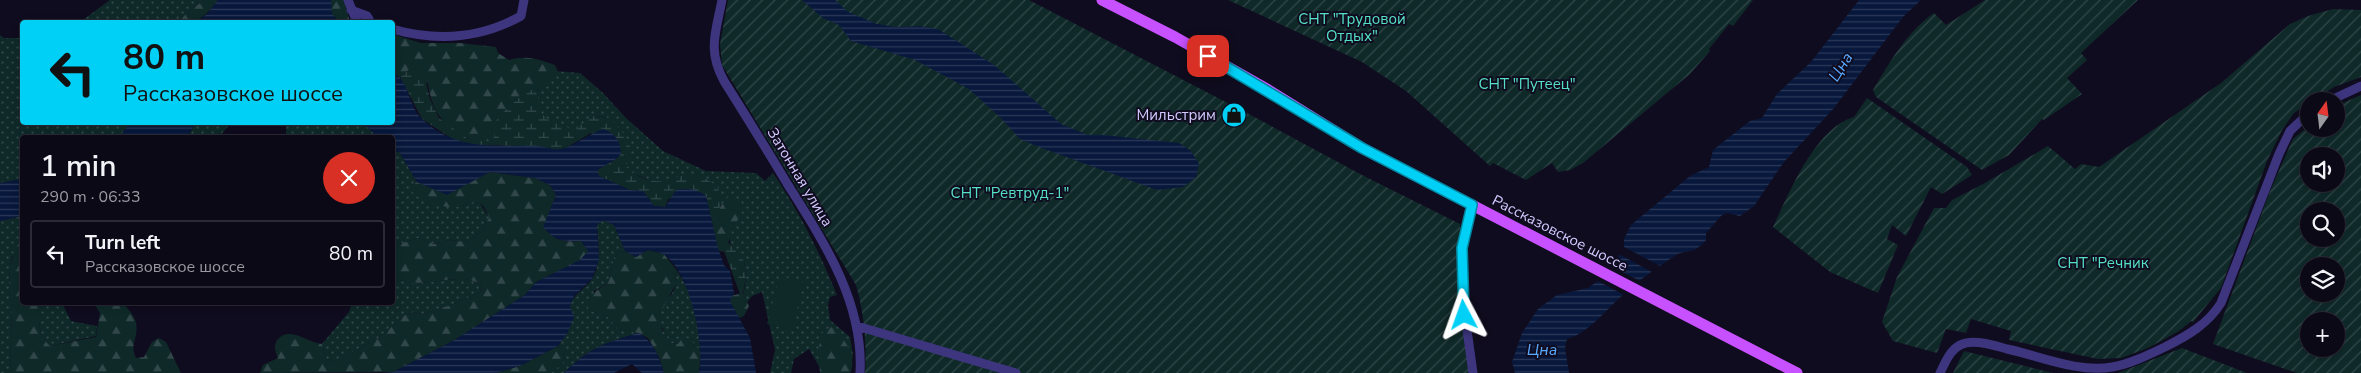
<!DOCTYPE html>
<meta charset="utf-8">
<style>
body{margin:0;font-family:"Nunito Sans",sans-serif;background:#1a1724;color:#f1f3f6;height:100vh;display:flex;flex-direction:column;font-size:19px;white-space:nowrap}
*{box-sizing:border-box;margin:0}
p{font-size:16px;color:#9a9aa1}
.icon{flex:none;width:28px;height:28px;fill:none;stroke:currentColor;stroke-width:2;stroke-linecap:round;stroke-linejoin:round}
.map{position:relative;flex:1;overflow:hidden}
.details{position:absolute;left:20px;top:135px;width:375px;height:170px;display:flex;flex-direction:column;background:#0c0917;border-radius:5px;box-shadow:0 2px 8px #0003,0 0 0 1px #2c2a36}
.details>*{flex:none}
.hud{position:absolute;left:20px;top:20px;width:375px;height:105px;border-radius:5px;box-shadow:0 2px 8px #0003,0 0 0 1px #2c2a36;background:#00d0f5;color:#111;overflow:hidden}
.needle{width:32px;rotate:14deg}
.fabs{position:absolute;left:2300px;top:92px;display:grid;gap:10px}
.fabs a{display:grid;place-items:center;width:45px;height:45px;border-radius:50%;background:#0c0917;box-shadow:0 2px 8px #0003,0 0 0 1px #2c2a36;font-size:25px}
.pin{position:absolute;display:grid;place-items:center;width:42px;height:42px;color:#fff;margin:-21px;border-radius:10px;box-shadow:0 2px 8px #0006}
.me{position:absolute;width:55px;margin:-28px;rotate:356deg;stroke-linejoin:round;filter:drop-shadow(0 0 4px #0008)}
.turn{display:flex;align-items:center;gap:18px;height:105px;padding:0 20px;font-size:22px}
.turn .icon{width:65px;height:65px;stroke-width:2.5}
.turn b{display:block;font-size:35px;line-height:42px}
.round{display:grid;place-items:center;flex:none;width:52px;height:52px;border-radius:26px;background:#1a1724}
.headline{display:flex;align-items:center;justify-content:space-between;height:85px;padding:0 20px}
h1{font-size:30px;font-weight:600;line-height:38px}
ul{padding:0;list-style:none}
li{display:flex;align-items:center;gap:15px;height:68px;margin:0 10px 8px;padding:0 10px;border:2px solid #2c2a36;border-radius:5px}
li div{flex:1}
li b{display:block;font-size:19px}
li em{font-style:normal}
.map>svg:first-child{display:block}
.grass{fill:url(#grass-dots)}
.forest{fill:url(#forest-firs)}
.wetland{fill:url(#wetland-marsh)}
.garden{fill:url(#garden-furrows);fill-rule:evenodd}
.pitch{fill:#0f2929}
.water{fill:url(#water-rules)}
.pier{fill:#100c1f}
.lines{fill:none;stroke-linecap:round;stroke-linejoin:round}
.minor{stroke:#3d367f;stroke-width:9}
.major{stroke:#c751ff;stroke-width:11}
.route-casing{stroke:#00879f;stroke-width:12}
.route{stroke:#00d0f5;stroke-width:9}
.labels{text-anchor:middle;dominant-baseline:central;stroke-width:4;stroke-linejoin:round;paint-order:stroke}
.park-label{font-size:15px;fill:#55e0c5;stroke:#100c1f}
.poi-label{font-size:15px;fill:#d3caff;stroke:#100c1f;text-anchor:end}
.street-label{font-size:15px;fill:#d3caff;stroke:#100c1f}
.water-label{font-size:16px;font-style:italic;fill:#58a9ff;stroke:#100c1f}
</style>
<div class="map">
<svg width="2361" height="373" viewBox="0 0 2361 373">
<defs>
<pattern id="grass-dots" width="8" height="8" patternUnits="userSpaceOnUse" patternTransform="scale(1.25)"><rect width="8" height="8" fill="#0f2929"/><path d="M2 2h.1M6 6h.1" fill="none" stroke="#314749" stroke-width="1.8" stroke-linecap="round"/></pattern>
<pattern id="forest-firs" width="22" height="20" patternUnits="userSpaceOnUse" patternTransform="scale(1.25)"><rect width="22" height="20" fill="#0f2929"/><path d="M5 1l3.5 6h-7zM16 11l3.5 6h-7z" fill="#314749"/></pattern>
<pattern id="wetland-marsh" width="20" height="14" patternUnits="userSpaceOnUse" patternTransform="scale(1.25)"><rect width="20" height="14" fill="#0f2929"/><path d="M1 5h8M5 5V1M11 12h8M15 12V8" fill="none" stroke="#314749"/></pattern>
<pattern id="garden-furrows" width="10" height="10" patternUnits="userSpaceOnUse" patternTransform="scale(1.25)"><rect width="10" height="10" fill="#0f2929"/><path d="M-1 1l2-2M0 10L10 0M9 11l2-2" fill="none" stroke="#314749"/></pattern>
<pattern id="water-rules" width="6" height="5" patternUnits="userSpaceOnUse" patternTransform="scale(1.25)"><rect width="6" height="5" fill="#08183c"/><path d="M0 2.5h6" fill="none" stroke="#2b3859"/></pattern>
</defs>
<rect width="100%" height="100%" fill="#100c1f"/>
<!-- grass -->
<path class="grass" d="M110,0H204L176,22H80Z
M0,35L4,38H22V122L129,123L120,137L22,138V179L0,183Z
M555,71L580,73L603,93L626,118L663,151L706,171L756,173L765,181L773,173C800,213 819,251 837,295L830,297L828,305L830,320L850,337L853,355L850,373H823L809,349L794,359L791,373H770L775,350L762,292L752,296L745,305L743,300L746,275L744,261L732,249L719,199L666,181L657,183L624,170L617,129L605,117L593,116L574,132L543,118L536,111L539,83Z
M196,123H231L219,137L187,138Z
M286,123H363L378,137H286Z
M392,149L400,153L417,182L411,185L463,206L471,202L480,203L489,218L480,233L466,242L450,240L434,244L419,238L393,246Z
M22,216V242H20L12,257L10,266L9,291L12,309L10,373H0V221Z
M603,220L614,225L625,251L619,252L614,258L608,283L594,291L592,311L608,317L618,329L638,333C605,343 589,348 564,373H551L563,363L564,351L558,346C572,326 565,327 570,306C573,293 586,289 592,279C602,263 598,242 597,224Z
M675,268C692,290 698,322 701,350L694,346L691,339L678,344L670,343C663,331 655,316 664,303C668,298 673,294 675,287C677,281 675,274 675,268Z
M393,276C418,294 454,269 481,284L480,292L457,303L423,314L414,312L405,315L379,338L334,362L326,359L322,344L349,312L352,303L392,302Z
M39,303H62L71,321L97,326L96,336L50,346C37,335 39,318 39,303Z"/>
<!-- forest -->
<path class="forest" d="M204,0H218C203,19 200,22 176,22Z
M326,0H344L350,22H322Z
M392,34L421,43H460L496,47L498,53L509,60C527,55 538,59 555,65L559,74L530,93L493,142C485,141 474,142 467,138C442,126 432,110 428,84L410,69L397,80L393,78Z
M489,172L535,178L550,185L556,195L544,227C556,242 563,242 581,241L589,251L581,260L536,282L525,295L453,341L393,372L260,373L263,365L278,358C275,351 273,345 278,339C292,326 307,343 322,344L326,359L334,362L379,338L405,315L414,312L423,314L457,303L480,292L481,284C454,269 418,294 393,276V246L419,238L434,244L450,240L466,242L480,233L489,218C487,213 485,207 481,204C473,199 465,206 458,207C443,208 418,202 410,189L411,185L417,182L447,194Z
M728,197L739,200L745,207L733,228L725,252L714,250C710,229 713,213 728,197Z
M20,242H22V302L39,303C39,318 37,335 50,346L96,337L100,313L94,303H123C128,309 134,315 136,323C139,337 129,345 136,358L144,357L152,342L159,338L166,342L181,373H10L12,309L9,291L10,266L15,249Z
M648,250L664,254L675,268L676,284L660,313L662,329L670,343L678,344L683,337L691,339L694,346L701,350L699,373H664L659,357L648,338L638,333L618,329L608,317L592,311L587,307C590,293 597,290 608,283L614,258L619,252L625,251L636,257Z
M743,293L749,306L744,316L732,321L726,297Z
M832,327C844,338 858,356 850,373H820L818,350L823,331Z
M558,346L564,351L563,363L551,373H495L520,366Z"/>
<!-- wetland -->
<path class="wetland" d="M410,69L423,70L430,99L439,118L468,139L493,142L497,118L516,100L538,86C537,121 544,117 574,130L593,116L610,118C624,135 638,143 626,166C633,177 653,183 666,181C673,180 679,175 685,174C698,173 709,180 718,187L721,204L713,226L706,196L668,199L665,207L654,206L643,191L630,190L599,176L597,170L616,159L591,133L566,148L553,151L520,146L476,145L454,140L422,119L400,77Z
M728,242L744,261L746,275L743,293L740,294L723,248Z"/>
<!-- garden -->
<path class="garden" d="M728,0H1029L1247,113L1362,175L1460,224L1465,314L1473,373H865C867,344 864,313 856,285L722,65L720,44Z
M1228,0H1753L1733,26L1729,24L1709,49L1710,51L1690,74L1583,163L1570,170L1558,172L1552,163L1526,180L1493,163L1490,166L1406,91L1362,62Z
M1985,0H2138L2081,53L2087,60L2067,78L2082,94L2044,120L2042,119L2009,155L1982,170L1876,97L1873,90C1891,60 1906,33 1934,13L1946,25Z
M2333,9L2361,10V77L2334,87L2294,113L2282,130L2267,161L2221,288L2193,322L2191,321L2179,331L2148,348L2121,358L2098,359L2009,340L2011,331L1971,319L1966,333L1946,329L1937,353L1893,341L1882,322L1897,277L1934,208H1946L1952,200L1985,183L2048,146L2075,169L2081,164L2099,167L2221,83L2290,24L2308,16Z
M2361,95V373H2297L2213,344L2270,191L2293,139L2309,126V129H2336V106ZM2336,156V184H2309V156ZM2336,211V239H2309V211ZM2336,266V294H2309V266ZM2309,321H2336V349H2309Z
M1867,98L1967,167L1972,175L1942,194L1931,187L1906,236L1892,225L1887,239L1898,245L1878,293L1830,272L1773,227C1789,193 1815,128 1854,117Z
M2182,348L2247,373H2118Z
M1964,351L2053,373H1953Z"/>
<!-- pitch -->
<path class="pitch" d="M780,276L804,282L792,330L767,324Z"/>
<!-- water -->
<path class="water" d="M218,0H331L332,14L340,22H196L207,14Z
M802,0H835L848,12L877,24L896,27L920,26L938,29L994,65L1061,124L1088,135H1103L1179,143L1190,150L1199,164L1196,177L1183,187L1157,190L1039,147L1020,139L1001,118L969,89L915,60L851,41L839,25L823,18Z
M1859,0H1921L1903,17L1834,108L1784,162L1754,206L1740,216L1727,213L1722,215L1706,233V240C1694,255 1687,249 1676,255C1658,267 1640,279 1624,294C1608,308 1596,324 1577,335C1574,337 1571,337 1567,339L1565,348L1569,373H1515L1512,362L1522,333L1538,309L1557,295L1588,288L1598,281L1613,267L1624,247V239L1631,225L1690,176L1709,167L1713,150L1750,121L1762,118L1777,94L1811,62Z
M393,72C410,83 409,108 423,120C458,151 493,145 536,146C547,146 554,152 565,148C578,143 589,134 603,129C615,133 621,141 621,154L616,159L597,170L599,176L630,190L643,191L654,206L665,207L676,190C687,188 696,188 706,196L718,248L724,265L730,271L734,293L730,301L750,338L756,373H699C705,345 690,270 663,254C659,252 653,251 648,250L636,257L625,251L614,225L603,220L597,225L599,260L592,279L574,296L570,306L574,317L568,332L558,346L520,366L495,373H384L393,372L453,341L525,295L536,282L580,260L588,251L581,241C563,241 556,242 543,227L556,195L550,185L535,178L490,172L447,195L417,182L400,153L393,149L392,138L378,137L363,123L392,122Z
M129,123V122L196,123L187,137H120Z
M22,179V216L0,221V183Z
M638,333C654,341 659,357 664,373H642L632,364L614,373H564C589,348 605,343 638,333Z"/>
<!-- pier -->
<path class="pier" d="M1621,245L1624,247L1664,268L1654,273L1617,253Z
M1610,266L1642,282L1626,296L1596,280Z"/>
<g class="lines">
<!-- minor -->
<path class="minor" d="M348,0L357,22
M722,0C716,32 707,50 724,81C746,116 767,150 788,185C824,242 864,303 860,373
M351,10L367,16L369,19L368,22
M392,29C438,42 480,39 521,16L524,0
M2329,101L2361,86
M1472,205L1462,248L1463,301L1473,373
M857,326L1016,373
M1940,373C1946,361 1951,346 1966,343C1978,340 1996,346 2007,349C2040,356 2078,373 2112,367C2130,364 2148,355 2165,347C2187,336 2208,324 2221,303L2279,154L2290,131L2309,113"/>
<!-- major -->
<path class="major" d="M1102,0L1175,37L1267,89L1362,148L1797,373"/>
</g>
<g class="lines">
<defs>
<path id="route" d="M1208,56L1362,148L1472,205L1462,248L1464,315"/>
</defs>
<!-- route casing -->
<use href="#route" class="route-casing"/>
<!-- route -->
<use href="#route" class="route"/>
</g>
<!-- icons -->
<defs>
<symbol id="shop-disc" viewBox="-11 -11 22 22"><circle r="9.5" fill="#00d0f5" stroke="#100c1f"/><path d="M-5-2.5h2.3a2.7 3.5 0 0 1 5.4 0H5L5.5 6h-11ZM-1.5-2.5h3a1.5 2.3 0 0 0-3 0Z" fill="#111"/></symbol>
</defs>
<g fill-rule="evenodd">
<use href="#shop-disc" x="1220" y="101" width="28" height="28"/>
</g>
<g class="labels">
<!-- park labels -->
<g class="park-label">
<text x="1352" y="19">СНТ "Трудовой<tspan x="1352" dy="17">Отдых"</tspan></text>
<text x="1527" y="84">СНТ "Путеец"</text>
<text x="1010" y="193">СНТ "Ревтруд-1"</text>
<text x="2103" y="263">СНТ "Речник</text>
</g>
<!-- poi labels -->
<g class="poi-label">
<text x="1216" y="115">Мильстрим</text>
</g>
<!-- street labels -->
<g class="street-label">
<text transform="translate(800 177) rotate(59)">Затонная улица</text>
<text transform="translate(1560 233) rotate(27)">Рассказовское шоссе</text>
</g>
<!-- water labels -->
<g class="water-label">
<text transform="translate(1841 67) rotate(-58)">Цна</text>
<text x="1542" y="350">Цна</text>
</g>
</g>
</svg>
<div class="fabs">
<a><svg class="needle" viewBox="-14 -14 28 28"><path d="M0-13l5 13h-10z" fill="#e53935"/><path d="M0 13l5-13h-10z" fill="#9a9aa1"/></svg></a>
<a><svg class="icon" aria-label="sound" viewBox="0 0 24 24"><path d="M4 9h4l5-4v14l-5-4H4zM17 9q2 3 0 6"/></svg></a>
<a><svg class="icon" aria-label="search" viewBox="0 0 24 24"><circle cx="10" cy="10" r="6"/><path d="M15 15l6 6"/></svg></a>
<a><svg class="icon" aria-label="layers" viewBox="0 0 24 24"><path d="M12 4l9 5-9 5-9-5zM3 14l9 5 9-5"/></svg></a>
<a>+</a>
</div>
<div class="pin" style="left:1208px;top:56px;background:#d93025"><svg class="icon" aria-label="arrive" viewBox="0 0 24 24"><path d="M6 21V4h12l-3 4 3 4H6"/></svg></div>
<svg class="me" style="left:1464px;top:315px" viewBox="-20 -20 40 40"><path d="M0-17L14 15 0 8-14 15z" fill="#00d0f5" stroke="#fff" stroke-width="4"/></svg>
<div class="hud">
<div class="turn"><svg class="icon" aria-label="left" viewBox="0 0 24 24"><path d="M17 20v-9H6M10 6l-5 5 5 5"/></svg><div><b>80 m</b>Рассказовское шоссе</div></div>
</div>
<section class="details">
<div class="headline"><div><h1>1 min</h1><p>290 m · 06:33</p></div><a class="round" style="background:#d93025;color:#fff"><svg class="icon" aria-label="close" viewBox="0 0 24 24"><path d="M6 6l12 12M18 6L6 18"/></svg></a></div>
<ul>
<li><svg class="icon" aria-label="left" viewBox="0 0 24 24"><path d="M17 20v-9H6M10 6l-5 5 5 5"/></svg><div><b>Turn left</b><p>Рассказовское шоссе</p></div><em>80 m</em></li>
</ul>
</section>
</div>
